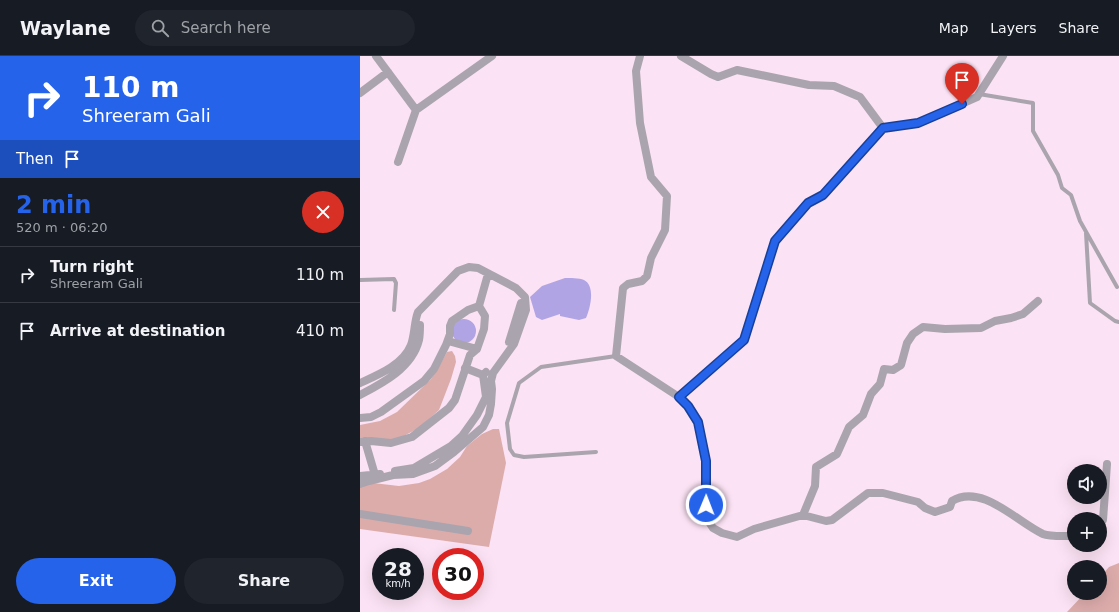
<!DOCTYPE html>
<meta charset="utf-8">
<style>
body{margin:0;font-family:"DejaVu Sans",sans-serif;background:#20242c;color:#f1f3f6;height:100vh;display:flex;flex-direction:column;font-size:15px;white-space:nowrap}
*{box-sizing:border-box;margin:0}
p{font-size:13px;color:#9ea1a6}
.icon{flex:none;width:22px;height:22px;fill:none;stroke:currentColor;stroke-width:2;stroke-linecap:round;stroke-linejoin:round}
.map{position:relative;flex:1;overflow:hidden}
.sheet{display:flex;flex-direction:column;background:#171b24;width:360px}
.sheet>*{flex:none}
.hud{background:#2563eb;color:#fff;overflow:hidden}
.buttons{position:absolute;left:707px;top:408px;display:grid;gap:8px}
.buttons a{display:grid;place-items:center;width:40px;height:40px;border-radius:50%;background:#171b24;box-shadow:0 4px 16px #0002;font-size:20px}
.speed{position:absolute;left:12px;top:492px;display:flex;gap:8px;font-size:20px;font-weight:700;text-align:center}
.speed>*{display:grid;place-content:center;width:52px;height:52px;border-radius:50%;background:#171b24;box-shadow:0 4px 16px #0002;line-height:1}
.speed small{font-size:10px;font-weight:400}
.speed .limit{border:6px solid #d22;background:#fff;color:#111}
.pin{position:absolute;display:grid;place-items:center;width:34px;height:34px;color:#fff;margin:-41px -17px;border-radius:50% 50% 50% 0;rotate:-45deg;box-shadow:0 0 4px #0007}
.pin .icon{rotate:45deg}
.me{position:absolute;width:44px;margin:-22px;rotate:1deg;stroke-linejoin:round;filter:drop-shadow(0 0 3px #0008)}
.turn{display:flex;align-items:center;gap:14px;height:84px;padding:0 16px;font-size:18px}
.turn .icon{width:52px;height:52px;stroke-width:2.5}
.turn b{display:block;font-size:28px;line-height:34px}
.then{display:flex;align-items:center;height:38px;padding:0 16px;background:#0003;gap:8px;font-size:15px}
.round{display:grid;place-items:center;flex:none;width:42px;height:42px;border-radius:21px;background:#20242c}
.head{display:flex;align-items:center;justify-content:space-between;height:68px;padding:0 16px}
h1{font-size:24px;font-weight:600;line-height:30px;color:#2563eb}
.button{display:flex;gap:8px;margin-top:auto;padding:8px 16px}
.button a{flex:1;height:46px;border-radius:24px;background:#2563eb;color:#fff;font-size:16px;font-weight:600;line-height:46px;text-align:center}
.button a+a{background:#20242c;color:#f1f3f6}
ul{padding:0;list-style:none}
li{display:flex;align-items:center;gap:12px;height:56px;padding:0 16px;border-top:1px solid #363941}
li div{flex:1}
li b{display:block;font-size:15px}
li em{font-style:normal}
header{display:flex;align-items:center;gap:24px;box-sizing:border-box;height:56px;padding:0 20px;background:#171b24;border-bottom:1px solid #363941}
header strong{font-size:19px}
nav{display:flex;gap:22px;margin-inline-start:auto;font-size:14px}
.search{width:280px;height:36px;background:#20242c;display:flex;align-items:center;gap:10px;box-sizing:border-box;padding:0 14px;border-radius:22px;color:#9ea1a6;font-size:15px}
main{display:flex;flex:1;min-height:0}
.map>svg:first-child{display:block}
.green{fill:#dcacab}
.water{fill:#b0a4e5}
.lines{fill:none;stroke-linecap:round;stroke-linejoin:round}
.lane{stroke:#aaa4ae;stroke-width:4}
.street{stroke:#aaa4ae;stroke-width:8}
.route-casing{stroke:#184099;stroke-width:10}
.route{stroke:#2563eb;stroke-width:7}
</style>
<header>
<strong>Waylane</strong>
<div class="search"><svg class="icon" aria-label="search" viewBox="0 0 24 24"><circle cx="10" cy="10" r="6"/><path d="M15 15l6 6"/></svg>Search here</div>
<nav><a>Map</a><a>Layers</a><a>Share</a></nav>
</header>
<main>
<section class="sheet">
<div class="hud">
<div class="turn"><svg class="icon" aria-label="right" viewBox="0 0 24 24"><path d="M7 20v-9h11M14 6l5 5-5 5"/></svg><div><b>110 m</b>Shreeram Gali</div></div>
<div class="then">Then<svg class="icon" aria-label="arrive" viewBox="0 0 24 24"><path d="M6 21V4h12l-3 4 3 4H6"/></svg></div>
</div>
<div class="head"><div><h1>2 min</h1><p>520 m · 06:20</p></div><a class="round" style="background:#d93025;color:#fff"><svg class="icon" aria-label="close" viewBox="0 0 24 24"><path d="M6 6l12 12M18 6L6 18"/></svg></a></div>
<ul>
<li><svg class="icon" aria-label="right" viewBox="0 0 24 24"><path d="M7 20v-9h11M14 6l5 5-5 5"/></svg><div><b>Turn right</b><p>Shreeram Gali</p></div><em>110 m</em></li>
<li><svg class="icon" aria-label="arrive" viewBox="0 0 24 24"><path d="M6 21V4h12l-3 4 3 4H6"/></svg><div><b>Arrive at destination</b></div><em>410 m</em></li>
</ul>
<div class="button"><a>Exit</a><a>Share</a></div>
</section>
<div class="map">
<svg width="759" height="556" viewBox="0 0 759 556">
<rect width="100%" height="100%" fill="#fbe2f4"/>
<!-- green -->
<path class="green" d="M92,295L95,300L96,306L91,323L79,354L59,372L34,385L0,383V369L20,365L37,356L71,323L77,314L87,296Z
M133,373H139L146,407L129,491L0,473V430L13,427L39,430L59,427L70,423L87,413L100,401L107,390L122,378Z
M759,507V556H707L725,537H740V521L749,511Z"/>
<!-- water -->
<path class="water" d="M205,222C210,222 219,222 224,224C236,230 230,253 226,262L219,264L200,260V258L182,264L176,261L170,241L182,230Z
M92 275a12 12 0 1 1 24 0a12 12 0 1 1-24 0Z"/>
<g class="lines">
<!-- lane -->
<path class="lane" d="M619,38L673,47V75L698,119L702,132L711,139L720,165L757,231
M726,177L730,247L755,265L759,266
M0,224L34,223L36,227L34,254
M236,396L164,401L154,399L150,393L147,367L159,327L181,311L256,300"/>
<!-- street -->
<path class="street" d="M16,0L56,54L132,0
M280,0L276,15L280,67L291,121L307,140L305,174L291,202L287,220L282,225L268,228L263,232L256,300L319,341L328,350L338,366L346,405L345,449L347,463L353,472L362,477L377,481L394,473L443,459L455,430L456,411L477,398L489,371L503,359L511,338L520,328L524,313L533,314L541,309L547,287L553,278L563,271L585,273L621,272L635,265L651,262L663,258L678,245
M321,0L351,18L358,21L377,14L449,29L474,30L500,41L523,72
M0,37L28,16
M38,106L56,54
M88,285L117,293
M149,286L161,247
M105,312L123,319L126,316
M0,327C18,319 43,309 51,289C55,278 54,266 58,256L98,215L109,211L118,212L156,232L165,241L166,254L154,288L133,317L131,325L132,333L131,348L129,359L123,371L94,396L75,410L53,418L33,419L9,425L0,428
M0,339C23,327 52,312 59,284C60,279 60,274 60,269
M319,341L384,284L415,185L448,147L463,139L523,72L558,67L617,41L643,0
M0,362L11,361L21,356L64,325L74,313L86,289L90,278V270L92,265L108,254L119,250
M5,385L15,419
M0,386L11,385L31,387L52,381L89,352L95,344L110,299L117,293L124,273L125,260L119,250L128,218
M35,415L54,412L91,390L102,380L117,359L126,341L123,319
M0,420L20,418
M0,458L108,475
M443,459L466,465L472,464L508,437H523L558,446L565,452L575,456L590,451L592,445C622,427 657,466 683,478C690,481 706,480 714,480
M740,468L743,464L747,408"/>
</g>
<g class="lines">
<defs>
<path id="route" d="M346,449V405L338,366L328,350L319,341L384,284L415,185L448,147L463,139L523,72L558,67L602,48"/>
</defs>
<!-- route casing -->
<use href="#route" class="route-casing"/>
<!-- route -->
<use href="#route" class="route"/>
</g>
</svg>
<div class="buttons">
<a><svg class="icon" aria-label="sound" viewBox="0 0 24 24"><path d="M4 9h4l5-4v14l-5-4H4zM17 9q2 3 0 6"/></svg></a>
<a>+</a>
<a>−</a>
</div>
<div class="speed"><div>28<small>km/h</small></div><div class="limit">30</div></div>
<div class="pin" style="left:602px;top:48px;background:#d93025"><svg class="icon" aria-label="arrive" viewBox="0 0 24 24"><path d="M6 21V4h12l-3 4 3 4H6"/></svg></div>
<svg class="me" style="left:346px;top:449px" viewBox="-20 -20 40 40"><circle r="17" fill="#2563eb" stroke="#fff" stroke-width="3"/><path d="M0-11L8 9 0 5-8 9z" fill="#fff"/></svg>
</div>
</main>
